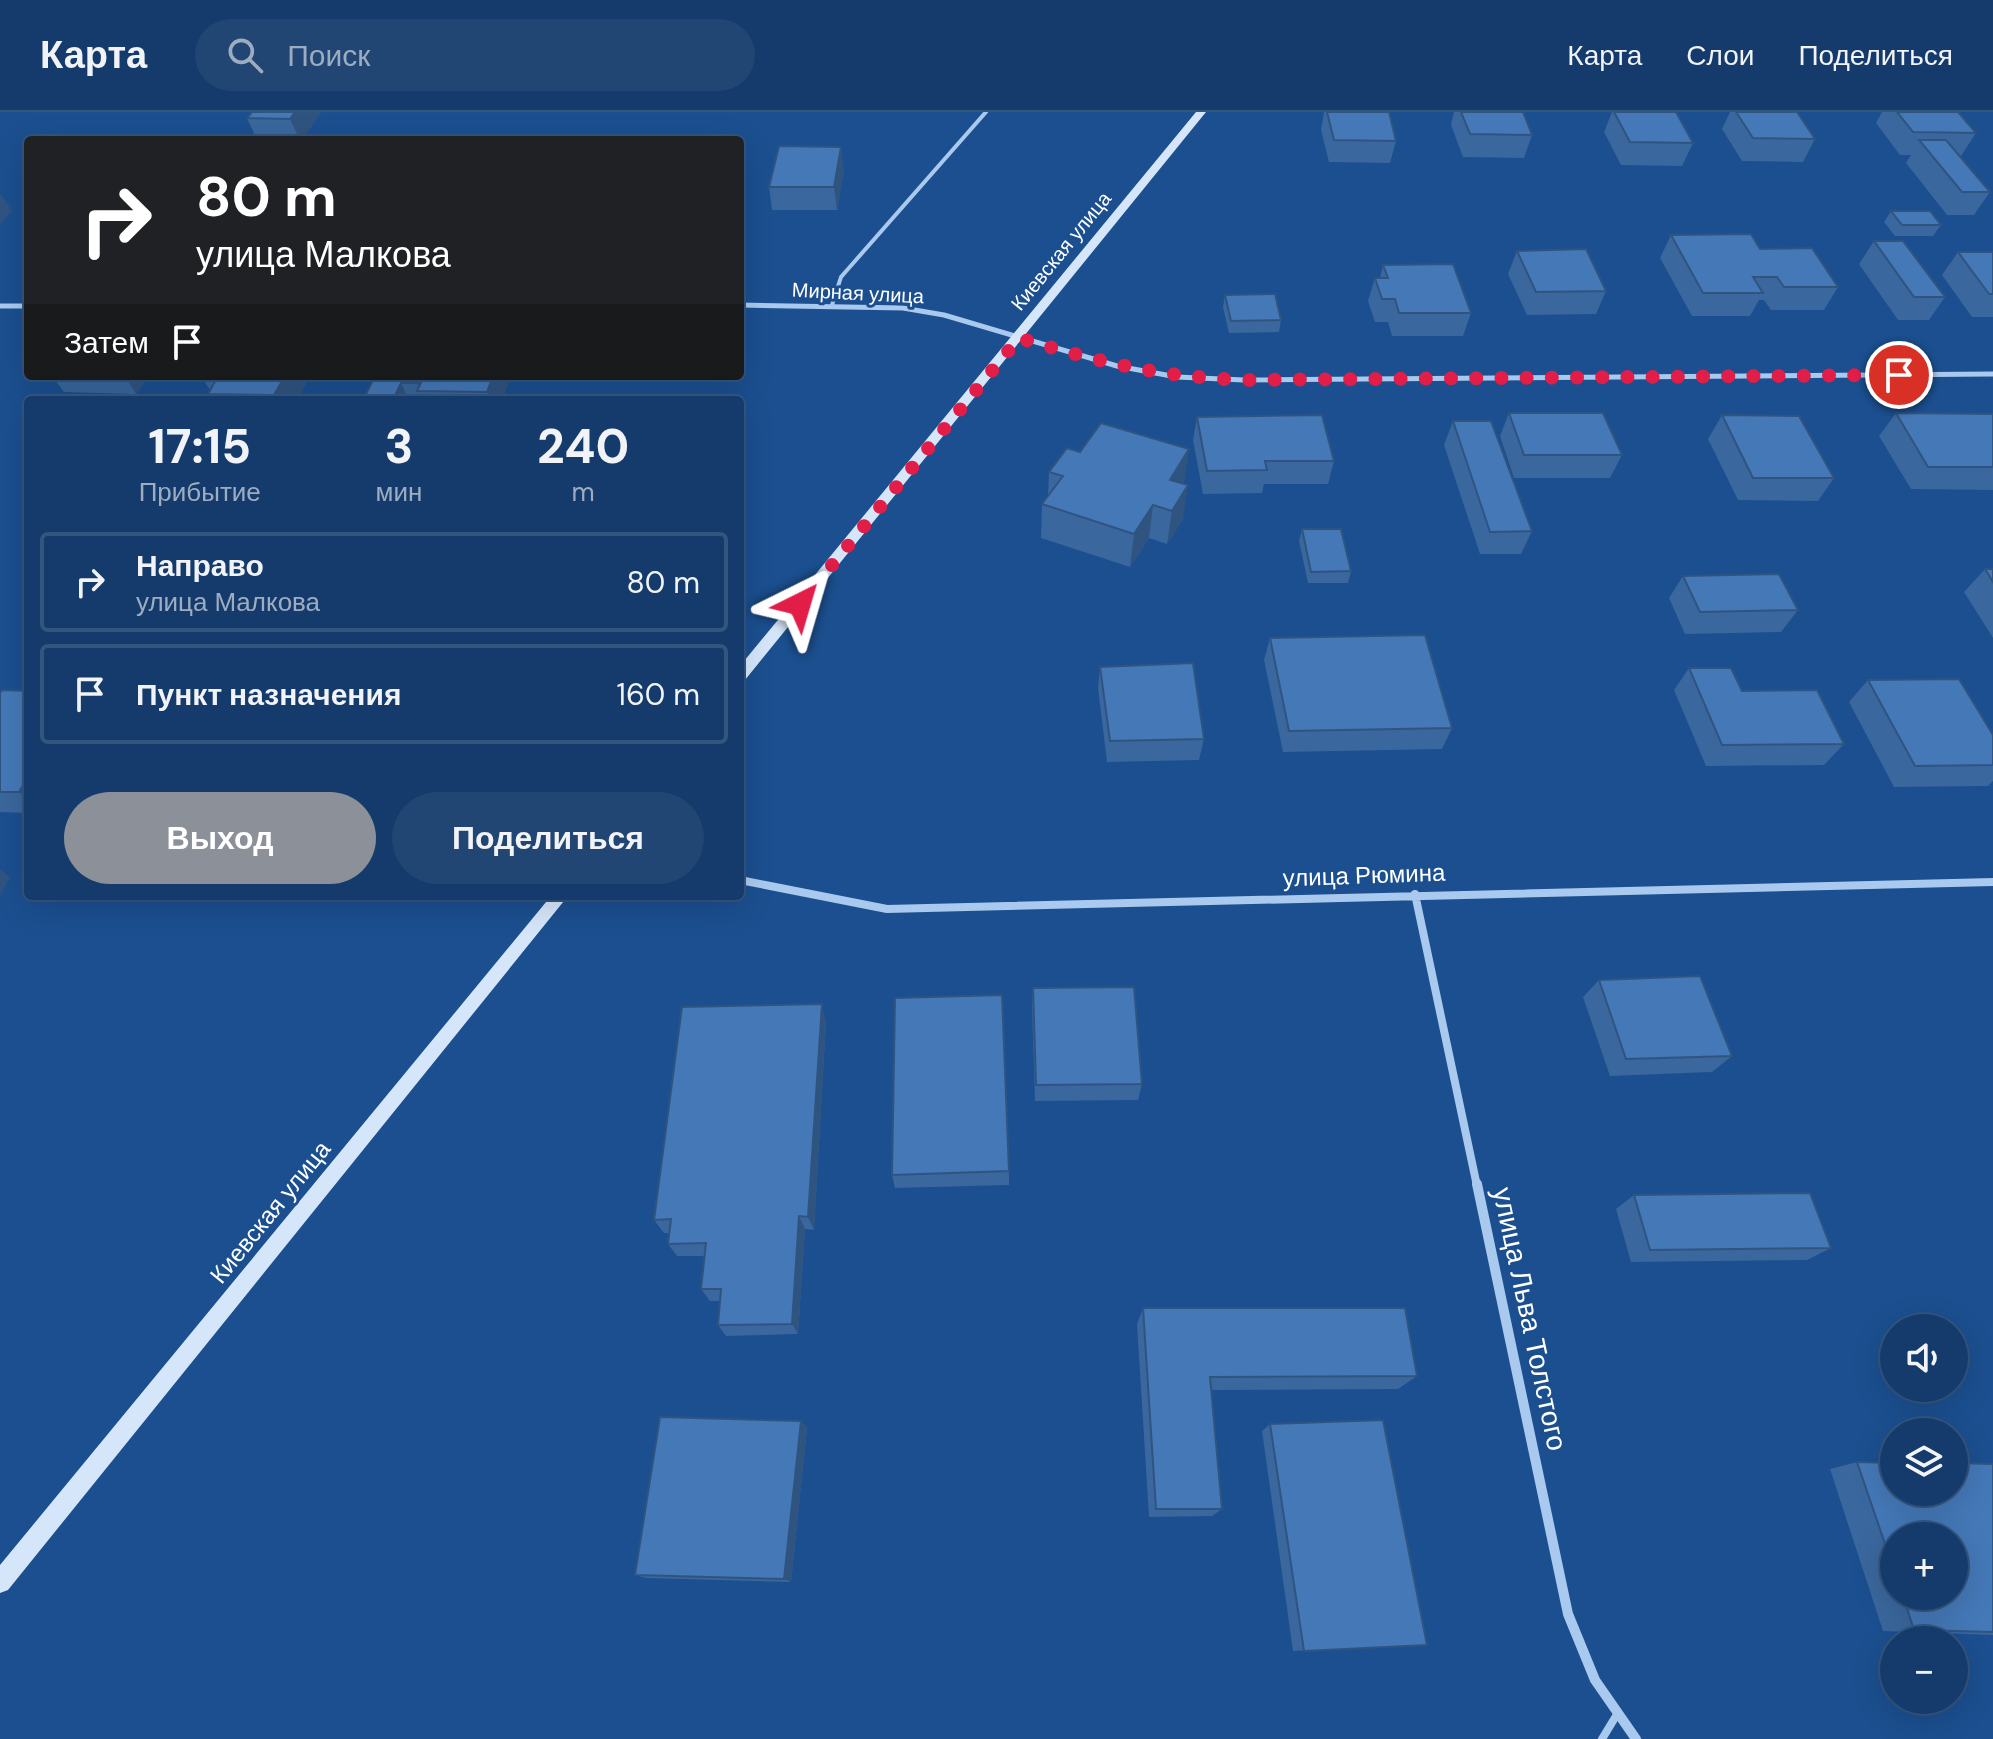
<!DOCTYPE html>
<html lang="ru">
<meta charset="utf-8">
<style>
body{margin:0;font-family:"DM Sans",sans-serif;background:#214673;color:#f1f3f6;height:100vh;display:flex;flex-direction:column;font-size:30px;white-space:nowrap}
*{box-sizing:border-box;margin:0}
p{font-size:26px;color:#9dadc1}
.icon{flex:none;width:44px;height:44px;fill:none;stroke:currentColor;stroke-width:2;stroke-linecap:round;stroke-linejoin:round}
.map{position:relative;flex:1;overflow:hidden}
.drawer{position:absolute;left:24px;top:284px;width:720px;height:504px;display:flex;flex-direction:column;background:#143b6b;border-radius:8px;box-shadow:0 8px 32px #0002,0 0 0 2px #33557e}
.drawer>*{flex:none}
.hud{position:absolute;left:24px;top:24px;width:720px;height:244px;border-radius:8px;box-shadow:0 8px 32px #0002,0 0 0 2px #33557e;background:#202124;color:#fff;overflow:hidden}
.buttons{position:absolute;left:1880px;top:1202px;display:grid;gap:16px}
.buttons a{display:grid;place-items:center;width:88px;height:88px;border-radius:50%;background:#143b6b;box-shadow:0 8px 32px #0002,0 0 0 2px #33557e;font-size:40px}
.pin{position:absolute;display:grid;place-items:center;width:68px;height:68px;color:#fff;margin:-34px;border:4px solid #fff;border-radius:50%;box-shadow:0 2px 8px #0007}
.me{position:absolute;width:88px;margin:-44px;rotate:40deg;stroke-linejoin:round;filter:drop-shadow(0 0 6px #0008)}
.turn{display:flex;align-items:center;gap:28px;height:168px;padding:0 40px;font-size:36px}
.turn .icon{width:104px;height:104px;stroke-width:2.5}
.turn b{display:block;font-size:56px;line-height:68px}
.then{display:flex;align-items:center;height:76px;padding:0 40px;background:#0003;gap:16px;font-size:30px}
.eta{display:flex;justify-content:space-evenly;align-items:center;height:136px;text-align:center}
.eta b{font-size:48px;font-weight:700;line-height:56px}
.cta{display:flex;gap:16px;margin-top:auto;padding:16px 40px}
.cta a{flex:1;height:92px;border-radius:48px;background:#8c9099;color:#fff;font-size:32px;font-weight:700;line-height:92px;text-align:center}
.cta a+a{background:#214673;color:#f1f3f6}
ul{padding:0;list-style:none}
li{display:flex;align-items:center;gap:24px;height:100px;margin:0 16px 12px;padding:0 24px;border:4px solid #33557e;border-radius:8px}
li div{flex:1}
li b{display:block;font-size:30px}
li em{font-style:normal}
header{display:flex;align-items:center;gap:48px;box-sizing:border-box;height:112px;padding:0 40px;background:#143b6b;border-bottom:2px solid #33557e}
header strong{font-size:38px}
nav{display:flex;gap:44px;margin-inline-start:auto;font-size:28px}
.search{width:560px;height:72px;background:#214673;display:flex;align-items:center;gap:20px;box-sizing:border-box;padding:0 28px;border-radius:44px;color:#9dadc1;font-size:30px}
.map>svg:first-child{display:block}
.lines{fill:none;stroke-linecap:round;stroke-linejoin:round}
.service-far1{stroke:#a9c9ee;stroke-width:4}
.service{stroke:#a9c9ee;stroke-width:8}
.minor-far2{stroke:#a9c9ee;stroke-width:5}
.minor-far1{stroke:#a9c9ee;stroke-width:8}
.minor{stroke:#a9c9ee;stroke-width:10}
.secondary{fill:#d6e6fa;fill-rule:evenodd}
.wall{fill:#3a679d;fill-rule:evenodd}
.shaded-wall{fill:#305480}
.building{fill:#4478b7;stroke:#305480;stroke-width:2}
.route{stroke:#e11d48;stroke-width:14;stroke-dasharray:0 25.2}
.labels{text-anchor:middle;dominant-baseline:central;stroke-width:6;stroke-linejoin:round;paint-order:stroke}
.far-street-label{font-size:20px;fill:#fff;stroke:#1b4f8f}
.street-label{font-size:24px;fill:#fff;stroke:#1b4f8f}
.near-street-label{font-size:28px;fill:#fff;stroke:#1b4f8f}
</style>
<header>
<strong>Карта</strong>
<div class="search"><svg class="icon" aria-label="search" viewBox="0 0 24 24"><circle cx="10" cy="10" r="6"/><path d="M15 15l6 6"/></svg>Поиск</div>
<nav><a>Карта</a><a>Слои</a><a>Поделиться</a></nav>
</header>
<div class="map">
<svg width="1993" height="1627" viewBox="0 0 1993 1627">
<rect width="100%" height="100%" fill="#1b4f8f"/>
<g class="lines">
<!-- service-far1 -->
<path class="service-far1" d="M832,193L841,165L986,0"/>
<!-- service -->
<path class="service" d="M1602,1627L1616,1604"/>
<!-- minor-far2 -->
<path class="minor-far2" d="M740,193L903,196L944,203L1117,254L1177,265L1244,268L1993,262
M0,194H28"/>
<!-- minor-far1 -->
<path class="minor-far1" d="M740,768L887,797L1993,770
M1415,782L1477,1074"/>
<!-- minor -->
<path class="minor" d="M1477,1072L1568,1502L1595,1568L1636,1627"/>
<!-- secondary -->
<path class="secondary" d="M1196,0H1206L745,568L740,569V554Z
M551,784H568L8,1478L0,1481V1453Z"/>
</g>
<!-- wall -->
<path class="wall" d="M252,0H321L302,28H257L247,6Z
M1324,0H1389L1396,29L1390,51L1329,50L1321,18Z
M1454,0H1523L1532,23L1524,46L1463,45L1451,13Z
M1612,0H1676L1693,31L1682,54L1621,53L1604,20Z
M1730,0H1797L1815,27L1803,50L1742,49L1722,17Z
M1882,0H1958L1976,21L1961,44H1959L1990,80L1974,103H1947L1906,51L1911,43H1900L1876,11Z
M844,58L837,98H772L769,75Z
M1891,99L1941,113L1933,124H1895L1884,110Z
M1671,123L1760,137L1838,175L1824,198H1771L1764,188H1759L1750,204H1692L1660,146Z
M1874,129L1945,185L1929,208H1898L1859,152Z
M1517,139L1606,179L1596,202L1527,203L1508,162Z
M1958,140H1993V205H1972L1942,163Z
M1383,153L1471,201L1463,224H1392L1388,210H1375L1368,189L1375,166H1380Z
M1225,183L1281,208L1279,220L1229,221L1223,195Z
M52,264H149L136,282L64,280Z
M201,264H310L297,288H212L208,282L210,278Z
M375,264H511L502,288H363Z
M1509,301L1622,343L1610,366H1514L1500,324Z
M1896,301L1993,302V378L1911,377L1879,324Z
M1722,303L1834,366L1818,389L1738,388L1708,327Z
M1197,305L1334,349L1328,372H1264L1262,381L1203,382L1193,328Z
M1453,309L1532,419L1521,442H1480L1444,333Z
M1049,360L1184,371L1183,407L1167,432L1149,426L1130,455L1041,426L1042,392L1048,384Z
M1302,417L1351,459L1348,471H1308L1299,429Z
M1985,457H1993V526L1964,480Z
M1683,464L1798,498L1781,520L1685,522L1669,486Z
M1270,526L1452,616L1442,637L1283,640L1264,548Z
M1100,555L1204,627L1199,648L1107,650L1098,576Z
M1689,556L1742,579L1844,632L1824,653L1706,654L1674,578Z
M1868,568L1993,623V669L1988,674L1894,675L1849,590Z
M28,579V701L0,700V581Z
M1599,868L1732,944L1712,960L1610,964L1583,885Z
M1033,876L1142,972L1138,988L1035,989L1032,894Z
M826,909L814,1118L805,1117L798,1222L726,1224L718,1213L720,1189H710L701,1177L705,1144H677L668,1132L669,1121H664L654,1108Z
M1009,1059V1073L895,1076L892,1063Z
M1634,1083L1831,1136L1807,1148L1631,1150L1616,1097Z
M1143,1196L1417,1264L1398,1277L1211,1278L1222,1397L1212,1404L1149,1405L1137,1212Z
M801,1309L807,1316L791,1470L646,1466L635,1463Z
M1270,1312L1427,1533L1293,1539L1262,1319Z
M1857,1350L1993,1352V1523L1883,1519L1830,1357ZM1894,1424L1954,1484H1894Z"/>
<!-- shaded-wall -->
<path class="shaded-wall" d="M295,0H321L302,28H300L290,7Z
M841,35L844,58L837,98L834,75Z
M0,81L12,99L0,112Z
M125,264H149L136,282Z
M285,264H310L297,288H277L274,283Z
M420,264H441L421,279L417,271Z
M493,264H511L502,288H490L487,280Z
M401,271L409,288H393Z
M1189,337L1184,371L1167,397L1170,368Z
M1188,373L1183,407L1167,432L1172,399Z
M1153,393L1149,426L1130,455L1134,422Z
M28,665V688L19,680Z
M0,757L10,765L0,784Z
M822,892L826,909L814,1118L808,1105Z
M799,1104L805,1117L798,1222L792,1212Z
M801,1309L807,1316L791,1470L784,1467Z"/>
<!-- building -->
<path class="building" d="M252,0H295L290,7L247,6Z
M1327,0H1389L1396,29L1334,28Z
M1461,0H1523L1532,23L1470,22Z
M1614,0H1676L1693,31L1630,30Z
M1736,0H1797L1815,27L1753,26Z
M1897,0H1958L1976,21L1913,20Z
M1919,28H1946L1990,80H1962Z
M779,34L841,35L834,75H769Z
M1891,99H1930L1941,113H1902Z
M1751,122L1760,137L1812,136L1838,175H1784L1777,165H1753L1763,181H1703L1671,123Z
M1874,129H1903L1945,185H1914Z
M1586,137L1606,179L1536,180L1517,139Z
M1958,140H1993V182H1989Z
M1453,152L1471,201H1399L1395,187H1382L1375,166H1388L1383,153Z
M1275,182L1281,208L1231,209L1225,183Z
M218,264H285L274,283L208,282Z
M375,264H420L417,271H401L393,288H363Z
M424,264H493L487,280L417,279Z
M1509,301H1603L1622,343H1524Z
M1896,301L1993,302V355H1928Z
M1322,303L1334,349H1265L1267,358L1207,359L1197,305Z
M1722,303L1799,304L1834,366H1753Z
M1453,309H1491L1532,419L1490,420Z
M1101,311L1189,337L1170,368L1188,373L1172,399L1153,393L1134,422L1042,392L1063,364L1049,360L1067,336L1080,340Z
M1302,417H1341L1351,459L1311,460Z
M1985,457H1993V470Z
M1779,462L1798,498L1700,500L1683,464Z
M1425,523L1452,616L1289,619L1270,526Z
M1193,551L1204,627L1110,629L1100,555Z
M1689,556H1731L1742,579L1817,578L1844,632L1722,633Z
M1959,567L1993,623V653L1915,654L1868,568Z
M2,578L28,579V665L19,680H0V581Z
M1700,864L1732,944L1626,947L1599,868Z
M1134,875L1142,972L1036,973L1033,876Z
M1002,883L1009,1059L892,1063L895,886Z
M822,892L808,1105L799,1104L792,1212L718,1213L721,1177H701L706,1131L668,1132L671,1107L654,1108L682,895Z
M1810,1081L1831,1136L1650,1138L1634,1083Z
M1143,1196H1405L1417,1264L1210,1265L1222,1397H1156Z
M660,1305L801,1309L784,1467L635,1463Z
M1383,1308L1427,1533L1304,1539L1270,1312Z
M1857,1350L1894,1351V1380H1954V1351L1993,1352V1520L1914,1518L1903,1484H1954V1424H1894V1458Z"/>
<g class="lines">
<!-- route -->
<path class="route" d="M800,492L1019,226C1099,250 1160,265 1244,268L1899,263"/>
</g>
<g class="labels">
<!-- far-street labels -->
<g class="far-street-label">
<text transform="translate(1061 139) rotate(-51)">Киевская улица</text>
<text transform="translate(858 181) rotate(3)">Мирная улица</text>
</g>
<!-- street labels -->
<g class="street-label">
<text transform="translate(1364 763) rotate(-2)">улица Рюмина</text>
<text transform="translate(270 1100) rotate(-51)">Киевская улица</text>
</g>
<!-- near-street labels -->
<g class="near-street-label">
<text transform="translate(1530 1207) rotate(78)">улица Льва Толстого</text>
</g>
</g>
</svg>
<div class="buttons">
<a><svg class="icon" aria-label="sound" viewBox="0 0 24 24"><path d="M4 9h4l5-4v14l-5-4H4zM17 9q2 3 0 6"/></svg></a>
<a><svg class="icon" aria-label="layers" viewBox="0 0 24 24"><path d="M12 4l9 5-9 5-9-5zM3 14l9 5 9-5"/></svg></a>
<a>+</a>
<a>−</a>
</div>
<div class="pin" style="left:1899px;top:263px;background:#d93025"><svg class="icon" aria-label="arrive" viewBox="0 0 24 24"><path d="M6 21V4h12l-3 4 3 4H6"/></svg></div>
<svg class="me" style="left:800px;top:492px" viewBox="-20 -20 40 40"><path d="M0-17L14 15 0 8-14 15z" fill="#e11d48" stroke="#fff" stroke-width="4"/></svg>
<div class="hud">
<div class="turn"><svg class="icon" aria-label="right" viewBox="0 0 24 24"><path d="M7 20v-9h11M14 6l5 5-5 5"/></svg><div><b>80 m</b>улица Малкова</div></div>
<div class="then">Затем<svg class="icon" aria-label="arrive" viewBox="0 0 24 24"><path d="M6 21V4h12l-3 4 3 4H6"/></svg></div>
</div>
<section class="drawer">
<div class="eta">
<div><b>17:15</b><p>Прибытие</p></div>
<div><b>3</b><p>мин</p></div>
<div><b>240</b><p>m</p></div>
</div>
<ul>
<li><svg class="icon" aria-label="right" viewBox="0 0 24 24"><path d="M7 20v-9h11M14 6l5 5-5 5"/></svg><div><b>Направо</b><p>улица Малкова</p></div><em>80 m</em></li>
<li><svg class="icon" aria-label="arrive" viewBox="0 0 24 24"><path d="M6 21V4h12l-3 4 3 4H6"/></svg><div><b>Пункт назначения</b></div><em>160 m</em></li>
</ul>
<div class="cta"><a>Выход</a><a>Поделиться</a></div>
</section>
</div>
